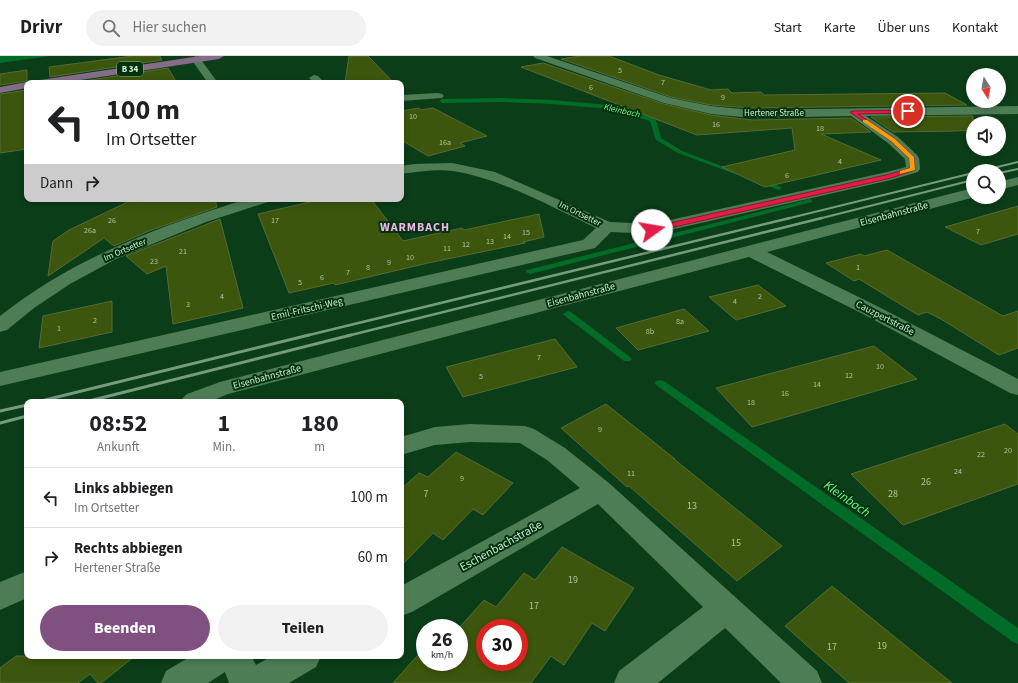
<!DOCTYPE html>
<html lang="de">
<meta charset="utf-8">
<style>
body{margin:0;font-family:"Source Sans 3",sans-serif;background:#f2f2f2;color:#202124;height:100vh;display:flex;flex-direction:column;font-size:15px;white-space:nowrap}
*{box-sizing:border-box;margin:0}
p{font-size:13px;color:#757577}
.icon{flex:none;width:22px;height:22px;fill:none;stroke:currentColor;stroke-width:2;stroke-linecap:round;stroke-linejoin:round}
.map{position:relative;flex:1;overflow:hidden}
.details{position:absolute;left:24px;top:343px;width:380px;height:260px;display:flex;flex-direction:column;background:#fff;border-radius:8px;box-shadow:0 2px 6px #0003}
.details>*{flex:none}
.hud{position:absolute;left:24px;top:24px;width:380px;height:122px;border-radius:8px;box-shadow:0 2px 6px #0003;background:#fff;color:#202124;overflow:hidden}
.needle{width:26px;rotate:169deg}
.tools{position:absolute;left:966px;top:12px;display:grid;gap:8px}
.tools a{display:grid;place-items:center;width:40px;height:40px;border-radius:50%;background:#fff;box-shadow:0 2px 6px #0003;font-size:20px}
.speed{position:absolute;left:416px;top:563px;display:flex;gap:8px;font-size:20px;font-weight:700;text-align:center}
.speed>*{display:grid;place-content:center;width:52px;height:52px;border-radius:50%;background:#fff;box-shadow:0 2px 6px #0003;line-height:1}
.speed small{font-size:10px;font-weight:400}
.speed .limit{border:6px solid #d22;background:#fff;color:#111}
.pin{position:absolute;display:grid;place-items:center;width:34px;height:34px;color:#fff;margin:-17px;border:2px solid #fff;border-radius:50%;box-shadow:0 1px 4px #0007}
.me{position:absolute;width:44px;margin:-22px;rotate:77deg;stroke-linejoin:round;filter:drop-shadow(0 0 3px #0008)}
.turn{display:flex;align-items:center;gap:14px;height:84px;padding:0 16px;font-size:18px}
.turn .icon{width:52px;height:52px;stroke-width:2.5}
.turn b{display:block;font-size:28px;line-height:34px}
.then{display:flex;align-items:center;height:38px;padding:0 16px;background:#0003;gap:8px;font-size:15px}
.eta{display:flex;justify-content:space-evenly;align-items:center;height:68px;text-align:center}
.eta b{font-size:24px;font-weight:700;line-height:28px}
.primary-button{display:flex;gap:8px;margin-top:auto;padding:8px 16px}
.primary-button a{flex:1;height:46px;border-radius:24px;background:#7f5080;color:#fff;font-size:16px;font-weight:700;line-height:46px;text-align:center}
.primary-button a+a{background:#f2f2f2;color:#202124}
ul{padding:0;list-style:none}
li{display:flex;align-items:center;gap:12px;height:60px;padding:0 16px;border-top:1px solid #e0e0e0}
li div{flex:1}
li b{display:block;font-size:15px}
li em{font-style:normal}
header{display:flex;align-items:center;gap:24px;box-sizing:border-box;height:56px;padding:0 20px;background:#fff;border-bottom:1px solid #e0e0e0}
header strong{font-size:19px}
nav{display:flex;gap:22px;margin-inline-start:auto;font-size:14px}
.search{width:280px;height:36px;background:#f2f2f2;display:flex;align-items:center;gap:10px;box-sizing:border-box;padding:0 14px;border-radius:22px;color:#757577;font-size:15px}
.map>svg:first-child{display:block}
.water{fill:#006c28}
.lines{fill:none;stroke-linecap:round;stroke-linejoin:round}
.stream{fill:#006c28;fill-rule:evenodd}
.building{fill:#3c560d;stroke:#556b37;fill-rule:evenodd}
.minor{fill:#4e7d55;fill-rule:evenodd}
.primary{fill:#856c87;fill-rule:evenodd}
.rail-far2{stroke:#769b7d;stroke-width:2}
.rail-far1{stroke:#769b7d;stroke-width:2.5}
.rail{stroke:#769b7d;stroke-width:3}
.route{fill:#e11d48;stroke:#92132f}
.slow{fill:#f59e0b}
.labels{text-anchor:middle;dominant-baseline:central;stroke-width:4;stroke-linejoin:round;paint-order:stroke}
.number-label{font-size:8px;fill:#abc4a1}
.shield{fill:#00320e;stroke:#92b297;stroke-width:1}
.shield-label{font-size:9px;font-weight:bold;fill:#d0e9d2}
.far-water-label{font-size:9px;font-style:italic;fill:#6cfc8a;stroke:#00320e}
.far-street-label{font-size:9px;fill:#d0e9d2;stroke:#00320e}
.street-label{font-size:10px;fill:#d0e9d2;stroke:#00320e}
.near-number-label{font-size:10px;fill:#abc4a1}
.far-district-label{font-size:12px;font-weight:bold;letter-spacing:1px;fill:#f1b6ee;stroke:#00320e}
.near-street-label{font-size:12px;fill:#d0e9d2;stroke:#00320e}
.near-water-label{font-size:13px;font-style:italic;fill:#6cfc8a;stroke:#00320e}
</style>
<header>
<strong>Drivr</strong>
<div class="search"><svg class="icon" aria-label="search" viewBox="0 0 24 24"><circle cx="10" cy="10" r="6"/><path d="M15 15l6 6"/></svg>Hier suchen</div>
<nav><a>Start</a><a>Karte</a><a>Über uns</a><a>Kontakt</a></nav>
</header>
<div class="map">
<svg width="1018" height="627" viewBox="0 0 1018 627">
<rect width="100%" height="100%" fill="#0b3d18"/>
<!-- water -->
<path class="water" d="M0,0H50L0,7Z"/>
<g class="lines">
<!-- stream -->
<path class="stream" d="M501,42L552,44L610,49L628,56L651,61L656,64L661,82L682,95L740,117L735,118L678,97L656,84L650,65L609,53L552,48L501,46L442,47L439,45L442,43Z
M758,123L781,131L782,132L779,134L756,126V124Z
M810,143L812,144V146L530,218L526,216L527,214Z
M568,255L571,256L630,301L632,303L630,305H624L565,260L563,258Z
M660,324L664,325L1018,572V588L1013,586L656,329L655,327L656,325Z"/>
</g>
<!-- building -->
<path class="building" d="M133,0H160L162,4L50,21L49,11Z
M349,0H368L394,27H345Z
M580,0H609L659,19L711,34L728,33L732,37L761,36L764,39L945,37L967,49L752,52L711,49L671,41L561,3Z
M543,7L664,48L711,59L752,64L851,62L871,76L821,78L881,104L765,131L722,111L795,94L792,72L697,79L521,11Z
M168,12L177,27H71Z
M27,14V25L0,29V18Z
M27,34V93L0,97V38Z
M419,52L420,54L433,52L487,80L460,87L465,90L428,100L401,84V55Z
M973,60V74L957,75L893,76L871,61Z
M134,143H139L140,146L151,143H215L217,151L149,175L114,190L104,182L48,220L53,185L69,174Z
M323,143H371L403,185L462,172L464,174L539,158L544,181L523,186L525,187L428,207L335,229L334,227L289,237L258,158Z
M1018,150V178L981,189L945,171Z
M220,163L243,252L173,268L166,210L147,218L126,200Z
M887,194L1003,260L1018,255V292L999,299L941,263L927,256L918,259L859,223L854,225L826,207L861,198L864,200Z
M758,229L786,250L736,264L709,241Z
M112,245V276L39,292L43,260Z
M684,253L709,275L638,294L616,272Z
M555,283L577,311L463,341L446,311Z
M874,290L917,323L752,371L716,332Z
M606,348L675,403H674L782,490L737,525L629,430L627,431L561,372Z
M1005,368L1018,378V428L903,469L851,418Z
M456,396L513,427L483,459L473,453L443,484L433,477L401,510V433L419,417L428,421Z
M562,491L634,532L605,575L592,567L564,609L551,600L531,627H393L425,591V606H459V572L484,544L496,551L524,517L535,524ZM485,572H519V606H485Z
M832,530L880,569L952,627H849L785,570Z
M16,600H135L101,627H98L90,618L78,627H0V612Z"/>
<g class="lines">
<!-- minor -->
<path class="minor" d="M196,0L199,1L218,27H208L191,3Z
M533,0H547L671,42L711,50L752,54L1018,50V58L866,60L898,81L917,99L919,102L920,113L918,116L891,124L652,178L611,176L595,192L0,330V316L583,184L596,172C551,151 503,123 453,115C437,113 417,116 401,118V110L414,108L452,107L495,116L610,166L652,168L887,116L906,111L905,103L888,87L851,60L752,62L711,58L664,47L535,2Z
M314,19L318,20L325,27H314L309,22Z
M438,37L442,38L444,40L442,42L401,45V39Z
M1018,121V129L999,134V126Z
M973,132V141H975L767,196L877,250L1018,323V339L1010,337L863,258L749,201L228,338L209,346H179L187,338L220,326Z
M247,143H271L268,146L206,166L116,203L70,228L34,252L7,274L0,276V260C73,202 160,170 247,143Z
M470,368L525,370L534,373L565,392L609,427L817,615L822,627H781L725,572L658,627H614L619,615L703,551L598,448L412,556L401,560V530L580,432L547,404L520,387L470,386L435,389L401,399V381L435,371Z
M27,515V542L0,554V526Z
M191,600H251L256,609L272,600H321L316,611L289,627H229L225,616L208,627H161L166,615Z"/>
<!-- primary -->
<path class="primary" d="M200,0H224L219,3L61,27H35L40,24Z
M27,26L31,27H27V32L0,37V31Z"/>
<!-- rail-far2 -->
<path class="rail-far2" d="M981,115L1018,106
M999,117L1018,113
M786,163L973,117
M818,163L973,124"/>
<!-- rail-far1 -->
<path class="rail-far1" d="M305,280L790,162
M347,280L822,162"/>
<!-- rail -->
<path class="rail" d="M37,346L309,279
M85,346L351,279
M0,355L27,349
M0,367L27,360"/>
</g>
<!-- route -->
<path class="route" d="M910,54L908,57L858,58L895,83L914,101L915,114L891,122L652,176L649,174L652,171L890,118L910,112L909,102L891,85L850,56L853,55Z"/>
<!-- slow -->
<path class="slow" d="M863,64H867L895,83L914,101L915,114L900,118V115L910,112L909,102L891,85L863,66Z"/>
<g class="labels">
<!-- number labels -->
<g class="number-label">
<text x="620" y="14">5</text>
<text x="663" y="26">7</text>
<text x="591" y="31">6</text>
<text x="723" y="41">9</text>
<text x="413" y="60">10</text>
<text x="716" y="68">16</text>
<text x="820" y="72">18</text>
<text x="445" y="86">16a</text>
<text x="840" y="105">4</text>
<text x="787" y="119">6</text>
<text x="112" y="164">26</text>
<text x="275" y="164">17</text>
<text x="90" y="174">26a</text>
<text x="978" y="175">7</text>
<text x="526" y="176">15</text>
<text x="507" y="180">14</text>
<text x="490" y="185">13</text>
<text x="466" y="188">12</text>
<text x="447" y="192">11</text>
<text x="183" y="195">21</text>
<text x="410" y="201">10</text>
<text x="154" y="205">23</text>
<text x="389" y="206">9</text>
<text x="368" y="211">8</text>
<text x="858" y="211">1</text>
<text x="348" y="216">7</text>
<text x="322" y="221">6</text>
<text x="300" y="226">5</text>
<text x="222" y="240">4</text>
<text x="760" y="240">2</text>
<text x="735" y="245">4</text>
<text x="188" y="248">3</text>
<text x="95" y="264">2</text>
<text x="680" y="265">8a</text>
<text x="59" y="272">1</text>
<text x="650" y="275">8b</text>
<text x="539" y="301">7</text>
<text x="880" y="310">10</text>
<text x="849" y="319">12</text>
<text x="481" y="320">5</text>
<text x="817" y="328">14</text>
<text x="785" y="337">16</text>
<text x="751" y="346">18</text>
<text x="600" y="373">9</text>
<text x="1008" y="394">20</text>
<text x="981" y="398">22</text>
<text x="958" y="415">24</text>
<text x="631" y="417">11</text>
<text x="462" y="422">9</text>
</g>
<!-- shield labels -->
<rect class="shield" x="117" y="6" width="26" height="14" rx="3"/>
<g class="shield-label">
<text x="130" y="13">B 34</text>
</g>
<!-- far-water labels -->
<g class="far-water-label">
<text transform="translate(622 55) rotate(13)">Kleinbach</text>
</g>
<!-- far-street labels -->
<g class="far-street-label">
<text x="774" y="57">Hertener Straße</text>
<text transform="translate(580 158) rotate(26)">Im Ortsetter</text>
<text transform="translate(125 194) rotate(-23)">Im Ortsetter</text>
</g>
<!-- street labels -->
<g class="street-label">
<text transform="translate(894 158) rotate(-15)">Eisenbahnstraße</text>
<text transform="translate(581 239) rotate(-15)">Eisenbahnstraße</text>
<text transform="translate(307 253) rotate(-13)">Emil-Fritschi-Weg</text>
<text transform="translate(885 262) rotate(27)">Cauzpertstraße</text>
<text transform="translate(267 321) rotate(-15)">Eisenbahnstraße</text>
</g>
<!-- near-number labels -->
<g class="near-number-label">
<text x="926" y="426">26</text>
<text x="426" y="438">7</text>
<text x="893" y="438">28</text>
<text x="692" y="450">13</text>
<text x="736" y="487">15</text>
<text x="573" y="524">19</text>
<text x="534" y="550">17</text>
<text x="882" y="590">19</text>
<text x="832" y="591">17</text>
</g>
<!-- far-district labels -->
<g class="far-district-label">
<text x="415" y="171">WARMBACH</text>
</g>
<!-- near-street labels -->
<g class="near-street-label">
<text transform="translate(501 490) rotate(-29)">Eschenbachstraße</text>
</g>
<!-- near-water labels -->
<g class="near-water-label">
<text transform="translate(847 443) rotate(35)">Kleinbach</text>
</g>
</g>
</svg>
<div class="tools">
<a><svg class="needle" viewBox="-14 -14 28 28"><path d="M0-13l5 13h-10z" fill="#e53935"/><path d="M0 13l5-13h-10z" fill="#757577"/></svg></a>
<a><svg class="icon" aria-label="sound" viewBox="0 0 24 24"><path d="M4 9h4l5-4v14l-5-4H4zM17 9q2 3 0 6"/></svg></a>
<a><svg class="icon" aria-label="search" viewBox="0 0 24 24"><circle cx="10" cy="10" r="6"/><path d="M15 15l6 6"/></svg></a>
</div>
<div class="speed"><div>26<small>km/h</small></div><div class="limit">30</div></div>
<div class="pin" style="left:908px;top:55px;background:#d93025"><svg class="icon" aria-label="arrive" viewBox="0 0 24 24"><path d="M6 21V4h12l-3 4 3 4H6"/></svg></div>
<svg class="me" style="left:652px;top:174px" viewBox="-20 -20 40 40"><circle r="19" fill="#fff"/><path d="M0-13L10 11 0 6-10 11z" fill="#e11d48"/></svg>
<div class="hud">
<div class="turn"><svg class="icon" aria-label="left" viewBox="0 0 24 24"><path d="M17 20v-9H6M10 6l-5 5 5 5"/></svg><div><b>100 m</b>Im Ortsetter</div></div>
<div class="then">Dann<svg class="icon" aria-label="right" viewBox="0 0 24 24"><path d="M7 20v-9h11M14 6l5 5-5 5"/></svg></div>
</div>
<section class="details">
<div class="eta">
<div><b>08:52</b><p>Ankunft</p></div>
<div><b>1</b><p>Min.</p></div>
<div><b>180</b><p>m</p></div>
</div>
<ul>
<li><svg class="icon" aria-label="left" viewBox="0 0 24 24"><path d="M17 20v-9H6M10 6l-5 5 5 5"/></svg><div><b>Links abbiegen</b><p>Im Ortsetter</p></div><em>100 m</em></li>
<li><svg class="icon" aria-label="right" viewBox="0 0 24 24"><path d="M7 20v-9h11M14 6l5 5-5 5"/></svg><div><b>Rechts abbiegen</b><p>Hertener Straße</p></div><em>60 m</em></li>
</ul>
<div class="primary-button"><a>Beenden</a><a>Teilen</a></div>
</section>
</div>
